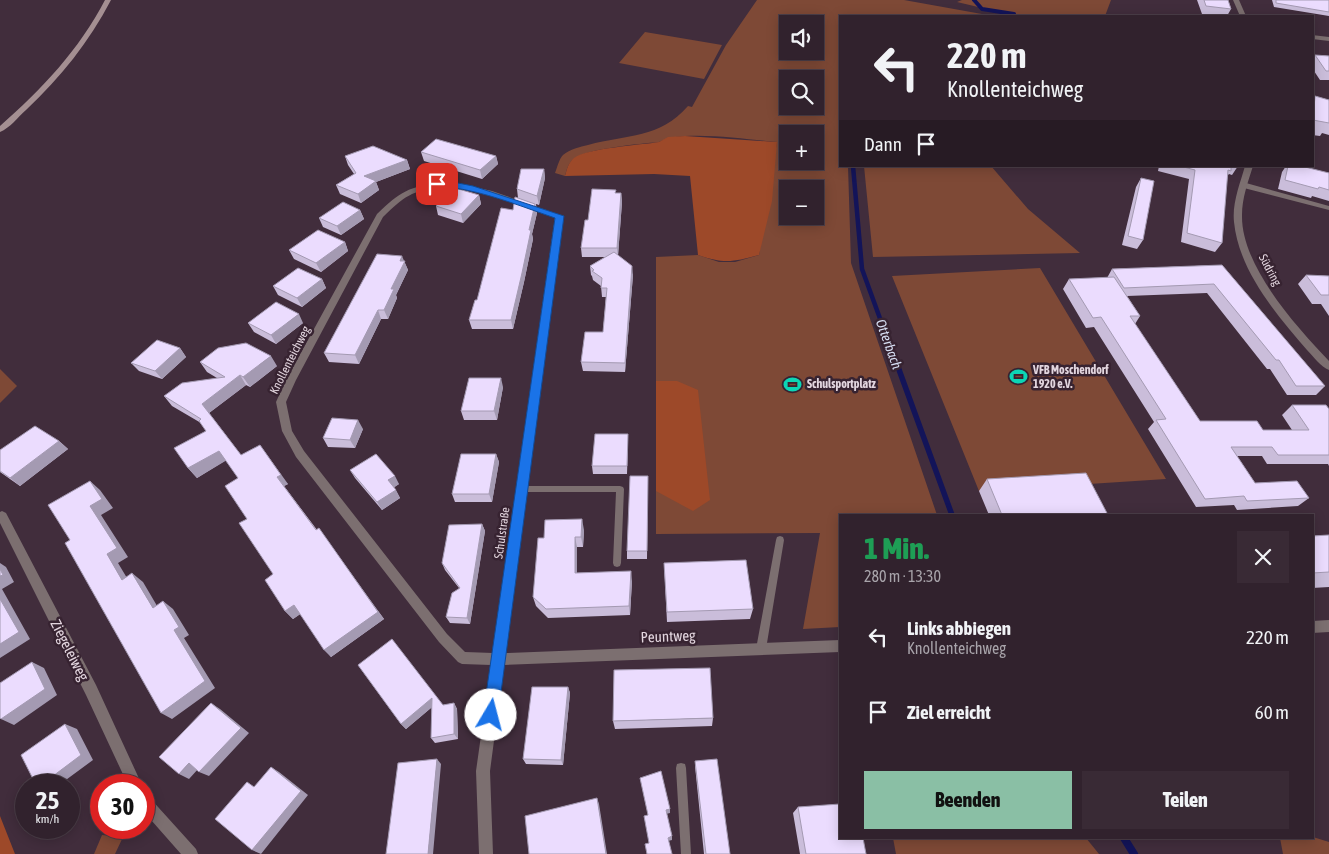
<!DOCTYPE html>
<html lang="de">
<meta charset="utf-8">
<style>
body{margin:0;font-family:"Asap Condensed",sans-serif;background:#392a35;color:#f1f3f6;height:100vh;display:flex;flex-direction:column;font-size:19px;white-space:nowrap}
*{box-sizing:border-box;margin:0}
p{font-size:16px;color:#a8a4aa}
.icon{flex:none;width:28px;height:28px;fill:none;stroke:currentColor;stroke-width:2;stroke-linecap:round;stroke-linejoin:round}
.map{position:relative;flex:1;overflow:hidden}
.details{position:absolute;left:839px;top:514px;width:475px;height:325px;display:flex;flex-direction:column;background:#31222d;border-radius:0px;box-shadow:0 2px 12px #0003,0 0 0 1px #4c3f49}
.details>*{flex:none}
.banner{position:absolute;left:839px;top:15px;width:475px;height:152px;border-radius:0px;box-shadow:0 2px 12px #0003,0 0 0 1px #4c3f49;background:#31222d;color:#f1f3f6;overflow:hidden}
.fabs{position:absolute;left:779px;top:15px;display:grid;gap:10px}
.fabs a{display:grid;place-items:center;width:45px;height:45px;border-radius:0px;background:#31222d;box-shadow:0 2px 12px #0003,0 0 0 1px #4c3f49;font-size:25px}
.speed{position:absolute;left:15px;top:774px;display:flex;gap:10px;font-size:25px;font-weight:700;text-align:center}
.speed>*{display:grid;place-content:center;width:65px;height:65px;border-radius:50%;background:#31222d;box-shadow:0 2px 12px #0003,0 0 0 1px #4c3f49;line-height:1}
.speed small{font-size:12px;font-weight:400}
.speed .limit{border:8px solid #d22;background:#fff;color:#111}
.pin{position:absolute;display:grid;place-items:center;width:42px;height:42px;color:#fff;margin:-21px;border-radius:10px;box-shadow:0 2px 8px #0006}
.me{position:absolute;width:55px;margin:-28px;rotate:8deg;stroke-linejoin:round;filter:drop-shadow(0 0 4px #0008)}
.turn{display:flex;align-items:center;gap:18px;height:105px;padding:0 25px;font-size:22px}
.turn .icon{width:65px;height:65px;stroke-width:2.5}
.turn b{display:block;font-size:35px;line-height:42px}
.then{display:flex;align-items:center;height:48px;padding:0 25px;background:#0003;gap:10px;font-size:19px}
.round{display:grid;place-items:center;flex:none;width:52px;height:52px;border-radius:0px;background:#392a35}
.summary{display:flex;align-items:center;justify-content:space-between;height:85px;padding:0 25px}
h1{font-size:30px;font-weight:800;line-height:38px;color:#1e9e55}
.cta{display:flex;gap:10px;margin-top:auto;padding:10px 25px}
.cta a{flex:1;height:58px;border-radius:0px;background:#8abfa5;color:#111;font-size:20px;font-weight:800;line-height:58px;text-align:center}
.cta a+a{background:#392a35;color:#f1f3f6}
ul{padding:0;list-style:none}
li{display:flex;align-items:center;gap:15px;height:75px;padding:0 25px}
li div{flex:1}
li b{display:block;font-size:19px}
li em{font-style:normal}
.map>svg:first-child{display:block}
.green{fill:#7e4936;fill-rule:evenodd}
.forest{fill:#9d4929}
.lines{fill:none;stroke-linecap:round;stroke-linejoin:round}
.stream-far3{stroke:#131459;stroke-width:4}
.stream-far2{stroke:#131459;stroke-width:4.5}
.stream-far1{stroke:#131459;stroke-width:5.5}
.stream{stroke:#131459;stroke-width:8}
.service{fill:#7c6f70;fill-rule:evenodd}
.minor{fill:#7c6f70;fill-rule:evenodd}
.tertiary{fill:#7c6f70;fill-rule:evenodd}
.secondary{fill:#a48f92;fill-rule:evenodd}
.wall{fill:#cabdda}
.shaded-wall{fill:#a49ab2}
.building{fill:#ebdcfe;stroke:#a49ab2}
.route{fill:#1a73e8;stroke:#114b97}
.labels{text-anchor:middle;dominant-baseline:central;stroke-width:5;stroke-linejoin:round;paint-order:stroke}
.street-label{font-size:12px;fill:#e3d6df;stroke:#372331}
.poi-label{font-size:12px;font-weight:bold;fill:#e3d6df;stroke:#372331;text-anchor:start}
.water-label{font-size:14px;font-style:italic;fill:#d6ddf2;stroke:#372331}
.near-street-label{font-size:15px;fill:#e3d6df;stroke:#372331}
</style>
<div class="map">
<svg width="1329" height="854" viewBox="0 0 1329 854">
<rect width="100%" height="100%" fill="#412d3c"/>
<!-- green -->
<path class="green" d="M757,0H904L993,16H840V166H848L851,263L937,515H840V627L803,629L820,533L656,534V257L698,255L719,262H735L759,255L777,142C749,140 682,129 659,142C641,144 587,148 574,159C568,163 567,169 565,176L555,173C557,168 559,159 563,155C570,149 580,147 588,145C628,134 659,139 688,106L692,107L726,45ZM788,24H815V51H788ZM788,79H815V106H788ZM788,134H815V161H788ZM788,189H815V216H788Z
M962,0H1111L1105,16H1016L957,2Z
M645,32L722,45L704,79L619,63Z
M864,166H991L1028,209L1080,253L873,257Z
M1040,268L1166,479L979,491L892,276Z
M0,369L17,386L0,403Z
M102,835L123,837L115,854H94Z
M1313,837L1329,842V854H1283L1280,838Z
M893,838H1086L1099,854H896Z"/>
<!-- forest -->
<path class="forest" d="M685,136L777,142L772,201L759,255C733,262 724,264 698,255L690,176L654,174L565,176C567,169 568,163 574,158C587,148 641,145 659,142L668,137Z
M656,381H677L698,390L710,500L693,511L656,491Z
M0,816L15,854H0Z"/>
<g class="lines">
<!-- stream-far3 -->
<path class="stream-far3" d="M974,0L982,9L1014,14L1012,15"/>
<!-- stream-far2 -->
<path class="stream-far2" d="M853,166L862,269L882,324"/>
<!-- stream-far1 -->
<path class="stream-far1" d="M882,323L952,515"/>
<!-- stream -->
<path class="stream" d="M1124,838L1134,854"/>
<!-- service -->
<path class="service" d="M522,486H620L623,487L624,489L621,563L620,566L617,567L614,566L613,563L616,492H522L519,491L518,489L519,487Z
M780,536L783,537L784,540L766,649L764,652L761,654L758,652L756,649L776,540L777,537Z
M681,763L685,764L686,768L691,854H681L676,768L677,764Z"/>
<!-- minor -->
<path class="minor" d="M441,183L465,185L492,191L563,216L505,653L840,640V652L504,665L490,771L493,854H479L476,771L491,665L462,664L458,662L439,642L296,457L282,431L276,402L286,380L377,214C401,191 408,187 441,183ZM441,187C481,190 517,204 555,217L493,653L465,652L447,634L304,451L292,431L286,402L296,380L383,217C405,196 411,191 441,187Z
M1240,183H1246L1329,206V210L1240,187Z
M2,511L6,513L96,685L142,785H128L86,695L0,523V512Z
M1329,620V632L1312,633V621Z
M144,795L149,797L196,849L198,854H181L144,812Z"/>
<!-- tertiary -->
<path class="tertiary" d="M1233,0H1239L1246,16H1240Z
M1312,35L1329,37V41L1312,39Z
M1245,166H1253C1248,182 1242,198 1242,215C1241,266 1296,326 1329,361V370C1321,367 1313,356 1307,350C1276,314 1239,271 1234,222C1232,203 1240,184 1245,166Z"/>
<!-- secondary -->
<path class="secondary" d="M105,0H111C89,42 61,77 26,110C18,117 10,128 0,132V126C42,89 79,50 105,0Z"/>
</g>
<!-- wall -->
<path class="wall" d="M1197,0H1228L1231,9L1227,16H1216L1202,14Z
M1272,0H1329V16L1274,7Z
M1315,55L1329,56V80H1320L1312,68V58Z
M1315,96L1329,100V135L1322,133L1320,136L1312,135V100Z
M421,152L496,156L498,164L482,179L424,161Z
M345,156L407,160L410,169L376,182L379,190L361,203L340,194L336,185L354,174L348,165Z
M1159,166H1238L1232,175L1229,174L1227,176L1222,243L1215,252L1181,242L1189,179L1158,171Z
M1286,166L1329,173V201L1312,196L1311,198L1278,189L1282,172Z
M544,169L545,178L539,205L536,204L537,213L532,234L533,239L524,282L513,329H472L469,320L513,210L518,198L517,189Z
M1141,178L1143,240L1137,249L1122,245L1136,187Z
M621,193L622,202L618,255L633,275L625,372L583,371L581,362L603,332L606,297H602L601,286L593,280L592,276L591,275L590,266L605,257H582L581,248L588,220Z
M479,195L481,204L463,223L438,215L436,206Z
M360,210L364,219L341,235L323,227L319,218Z
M345,242L348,251L321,272L294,259L289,250Z
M404,261L408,270L396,295L397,298L388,319H381L359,364L329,362L324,353Z
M1222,265L1325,386L1316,395H1287L1270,369H1267L1207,293L1127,296L1140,316L1135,324L1200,421L1263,430H1292L1282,415L1292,405L1329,409V466L1328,464H1267L1262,456H1237L1255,483L1309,498L1298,506L1237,510L1234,505L1196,507L1148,429L1154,422L1094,327L1086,328L1063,289L1069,279L1107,278L1112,269Z
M1306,275L1329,276V316L1321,304H1312L1298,284Z
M322,279L326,288L302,307L278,295L273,286Z
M248,323H303L276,344L254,332Z
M180,348L186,357L162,379L139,371L131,363Z
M200,362L277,366L250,387L246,385L209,413L241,455L288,484L284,486L384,619L331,657L300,614L293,619L285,611L273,574L247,519L238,478L226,460L197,478L188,468L206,431L201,423L172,406L164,396L217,378L207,372Z
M503,387L497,420H464L461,411Z
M363,429L355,448L328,447L323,438Z
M628,434V442L627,474H593L592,466Z
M59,441L68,449L20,486L0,472V450Z
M496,454L499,462L492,502H455L452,494Z
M350,470L399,484L394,487L400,498L382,510L355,478Z
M648,476L647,559H627V551Z
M987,479L1108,515H989L979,491Z
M482,524L485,531L470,624L450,623L446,617L459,588L445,570L442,563Z
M584,530L583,547H577V573L632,581L630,615L548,618L536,606L533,597L544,538Z
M1329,535V587L1312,588V536Z
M664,563L753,609L750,619L667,622Z
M358,665L443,705L454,703L457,709L458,739L435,743L431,738L432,707L406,729L401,724Z
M568,687L570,693L563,765L526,764L523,759Z
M713,718L712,726L615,729L613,721Z
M695,761L730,854H704L695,766Z
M798,807L852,839L866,854H800L793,813Z"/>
<!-- shaded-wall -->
<path class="shaded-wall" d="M496,156L498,164L482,179L480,170Z
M407,160L410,169L376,182L379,190L361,203L358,194L364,176Z
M544,169L545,178L539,205L537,196Z
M621,193L622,202L618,257L617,248Z
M479,195L481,204L463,223L461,214Z
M535,204L537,213L532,234L533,239L524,282L513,329L511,320L529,230Z
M360,210L364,219L341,235L337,226Z
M345,242L348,251L321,272L316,263Z
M402,256L408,270L396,295L397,298L388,319L384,310L400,261Z
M632,266L633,275L625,372V363Z
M322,279L326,288L302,307L297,298Z
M378,310L381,319L359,364L355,355Z
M299,314L303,323L276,344L271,335Z
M180,348L186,357L162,379L155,371Z
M271,356L277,366L250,387L243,377Z
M240,375L246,385L209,413L202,404Z
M501,378L503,387L497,420L494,411Z
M358,420L363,429L355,448L350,440Z
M59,441L68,449L20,486L10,478Z
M260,445L288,484L284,486L277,477Z
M219,451L227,460L197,478L188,468Z
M496,454L499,462L492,502L489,494Z
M395,476L399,484L392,489L388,480Z
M90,481L100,490L113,508L101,515L128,557L118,563L133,588L122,580L107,554L90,506Z
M396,490L400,498L382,510L377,502Z
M582,519L584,530L583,547L581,537Z
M482,524L485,531L470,624L467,618Z
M325,537L384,619L331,657L324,650Z
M575,537L577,547V582L575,573Z
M0,563L6,567L14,582L2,589L30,639L0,658Z
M631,571L632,581L630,615L629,606Z
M132,573L143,582L163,616L153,608Z
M163,601L173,609L189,635L184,638L215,688L172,719L161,713L174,630Z
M294,605L302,613L293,619L285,611Z
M32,662L44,668L57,695L14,725L1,719Z
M568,687L570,693L563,765L561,760Z
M432,698L437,703L406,729L401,724Z
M211,703L220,709L249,733L209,776L199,772Z
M454,703L457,709L458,739L454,734Z
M65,724L77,729L93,760L59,785H41Z
M437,759L441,764L433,854H428Z
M189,763L199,768L189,779L179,774Z
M271,767L279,772L308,795L261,854L252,850Z
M597,798L599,804L607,854H606Z
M670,809V813L666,814V810Z
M672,836V840L668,841V838Z"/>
<!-- building -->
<path class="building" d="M1204,0H1228L1231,9L1206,6Z
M1276,0H1329V12L1276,3Z
M1315,55L1329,56V71H1326Z
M1315,96L1329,100V123L1313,120Z
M436,139L496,156L480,170L421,152Z
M373,146L407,160L364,176L376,181L358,194L336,185L356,173L345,156Z
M1180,166H1231V171L1228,170L1222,243L1187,233L1195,170Z
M1288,166H1301L1329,173V190L1319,187L1318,189L1285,180Z
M521,169H544L537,196L517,189Z
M1141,178L1154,181L1143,240L1128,236Z
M455,188L479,195L461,214L436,206Z
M592,189L616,190L615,193H621L617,248H581L585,220H588Z
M515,197L535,204L529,230H531L522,273L511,320H469L475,300H477L501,208L513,210Z
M343,202L360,210L337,226L319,218Z
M318,230L345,242L316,263L289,250Z
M614,252L632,266L625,363L581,362L585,332H603L607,288H601L602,278L592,271L594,270L590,266Z
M377,254L402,256L400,261H405L391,289H394L384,310H378L355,355L324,353Z
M1222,265L1325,386H1296L1279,360H1276L1214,284L1124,288L1112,269Z
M298,268L322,279L297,298L273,286Z
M1306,275L1329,276V295H1321Z
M1114,277L1140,316H1130L1200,421H1257L1263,430H1309L1292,405H1326L1329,409V455H1278L1272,447H1231L1255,483L1297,481L1309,498L1247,501L1244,496L1205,499L1156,420L1166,419L1101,317L1093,318L1069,279Z
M276,302L299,314L271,335L248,323Z
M157,340L180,348L155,371L131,363Z
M246,343L271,356L243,377L240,375L202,404L241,455L260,445L281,475L277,477L316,530L319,528L378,612L324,650L294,605L285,611L265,580L273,574L239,523L247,519L225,486L238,478L219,451L188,468L174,448L206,431L199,421L201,419L164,396L182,383L225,377L200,362L218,348Z
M469,378H501L494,411H461Z
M332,418L358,420L350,440L323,438Z
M35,426L59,441L10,478L0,471V450Z
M595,434H628L627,466H592Z
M376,454L395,476L388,480L396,490L377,502L350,470Z
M461,454H496L489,494H452Z
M1086,473L1108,515H1002L987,479Z
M630,476H648L647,551H627Z
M90,481L102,499L90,506L117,548L107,554L122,580L132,573L153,608L163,601L179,627L174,630L205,681L161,713L65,543L70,540L48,505Z
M582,519L581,537H575V573L631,571L629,606L546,609L533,597L538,538H544L545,520Z
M482,524L467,618L446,617L452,593L460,588L442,563L449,525Z
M1329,535V572L1312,573V536Z
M746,560L753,609L667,612L664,563Z
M0,569L3,575L0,576Z
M0,599L19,632L0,644Z
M392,639L443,705L454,703V734L431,738L432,698L401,724L358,665Z
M32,662L45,689L1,719L0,718V683Z
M710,668L713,718L613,721L614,670Z
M532,687H568L561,760L523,759Z
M211,703L241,728L199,772L189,763L179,774L159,757Z
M65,724L81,755L41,785H36L21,755Z
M437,759L428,854H386L398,763Z
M717,759L730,854H706L695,761Z
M271,767L301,791L252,850L215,819L247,782L254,787Z
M661,771L670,809L666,810L672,836L668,838L672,854H647L645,844L649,843L644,816L648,815L640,778Z
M597,798L606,854H529L525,816Z
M840,804V838H852V839L863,838L866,854H806L798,807Z"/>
<!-- route -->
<path class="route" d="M448,181L473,186L564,216L498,715L496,720L491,722L485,720L483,715L555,218C526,208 496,196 466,190C458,188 438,188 433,184Z"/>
<!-- icons -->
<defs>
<symbol id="stadium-bare" viewBox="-9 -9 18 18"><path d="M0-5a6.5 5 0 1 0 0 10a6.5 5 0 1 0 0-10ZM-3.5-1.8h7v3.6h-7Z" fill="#0cd5b5" stroke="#372331" stroke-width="2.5" paint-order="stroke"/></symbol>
</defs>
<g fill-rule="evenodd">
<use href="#stadium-bare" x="1006" y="364" width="25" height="25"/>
<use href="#stadium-bare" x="780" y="372" width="25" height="25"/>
</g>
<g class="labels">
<!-- street labels -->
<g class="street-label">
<text transform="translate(1270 270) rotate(62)">Südring</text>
<text transform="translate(290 360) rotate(-63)">Knollenteichweg</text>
<text transform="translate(502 533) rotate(-82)">Schulstraße</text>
</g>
<!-- poi labels -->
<g class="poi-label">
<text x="1033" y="370">VFB Moschendorf<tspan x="1033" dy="14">1920 e.V.</tspan></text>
<text x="807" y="384">Schulsportplatz</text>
</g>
<!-- water labels -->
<g class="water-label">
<text transform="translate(889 344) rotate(70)">Otterbach</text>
</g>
<!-- near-street labels -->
<g class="near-street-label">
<text transform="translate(668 636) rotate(-2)">Peuntweg</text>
<text transform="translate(70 650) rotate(63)">Ziegeleiweg</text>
</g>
</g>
</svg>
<div class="fabs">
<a><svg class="icon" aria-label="sound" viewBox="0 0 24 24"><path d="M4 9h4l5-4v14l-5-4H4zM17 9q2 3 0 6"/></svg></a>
<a><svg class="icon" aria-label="search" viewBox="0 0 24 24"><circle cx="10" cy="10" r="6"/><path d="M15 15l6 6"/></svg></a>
<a>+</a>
<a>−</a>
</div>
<div class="speed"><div>25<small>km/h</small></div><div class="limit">30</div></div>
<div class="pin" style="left:437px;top:184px;background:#d93025"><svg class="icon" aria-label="arrive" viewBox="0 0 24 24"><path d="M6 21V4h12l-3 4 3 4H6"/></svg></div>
<svg class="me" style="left:491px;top:715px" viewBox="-20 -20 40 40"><circle r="19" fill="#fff"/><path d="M0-13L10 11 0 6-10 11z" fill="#1a73e8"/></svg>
<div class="banner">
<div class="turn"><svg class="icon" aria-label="left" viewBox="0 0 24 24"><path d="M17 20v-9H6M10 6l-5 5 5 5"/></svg><div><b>220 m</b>Knollenteichweg</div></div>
<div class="then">Dann<svg class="icon" aria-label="arrive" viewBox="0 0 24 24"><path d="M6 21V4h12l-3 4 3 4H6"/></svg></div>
</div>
<section class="details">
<div class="summary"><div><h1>1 Min.</h1><p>280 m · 13:30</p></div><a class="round"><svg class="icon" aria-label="close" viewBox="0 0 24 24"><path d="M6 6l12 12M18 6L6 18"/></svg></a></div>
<ul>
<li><svg class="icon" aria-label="left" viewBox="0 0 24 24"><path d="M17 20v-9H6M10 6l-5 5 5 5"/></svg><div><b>Links abbiegen</b><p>Knollenteichweg</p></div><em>220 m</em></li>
<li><svg class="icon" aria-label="arrive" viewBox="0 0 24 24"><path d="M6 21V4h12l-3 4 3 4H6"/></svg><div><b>Ziel erreicht</b></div><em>60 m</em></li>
</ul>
<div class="cta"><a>Beenden</a><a>Teilen</a></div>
</section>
</div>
